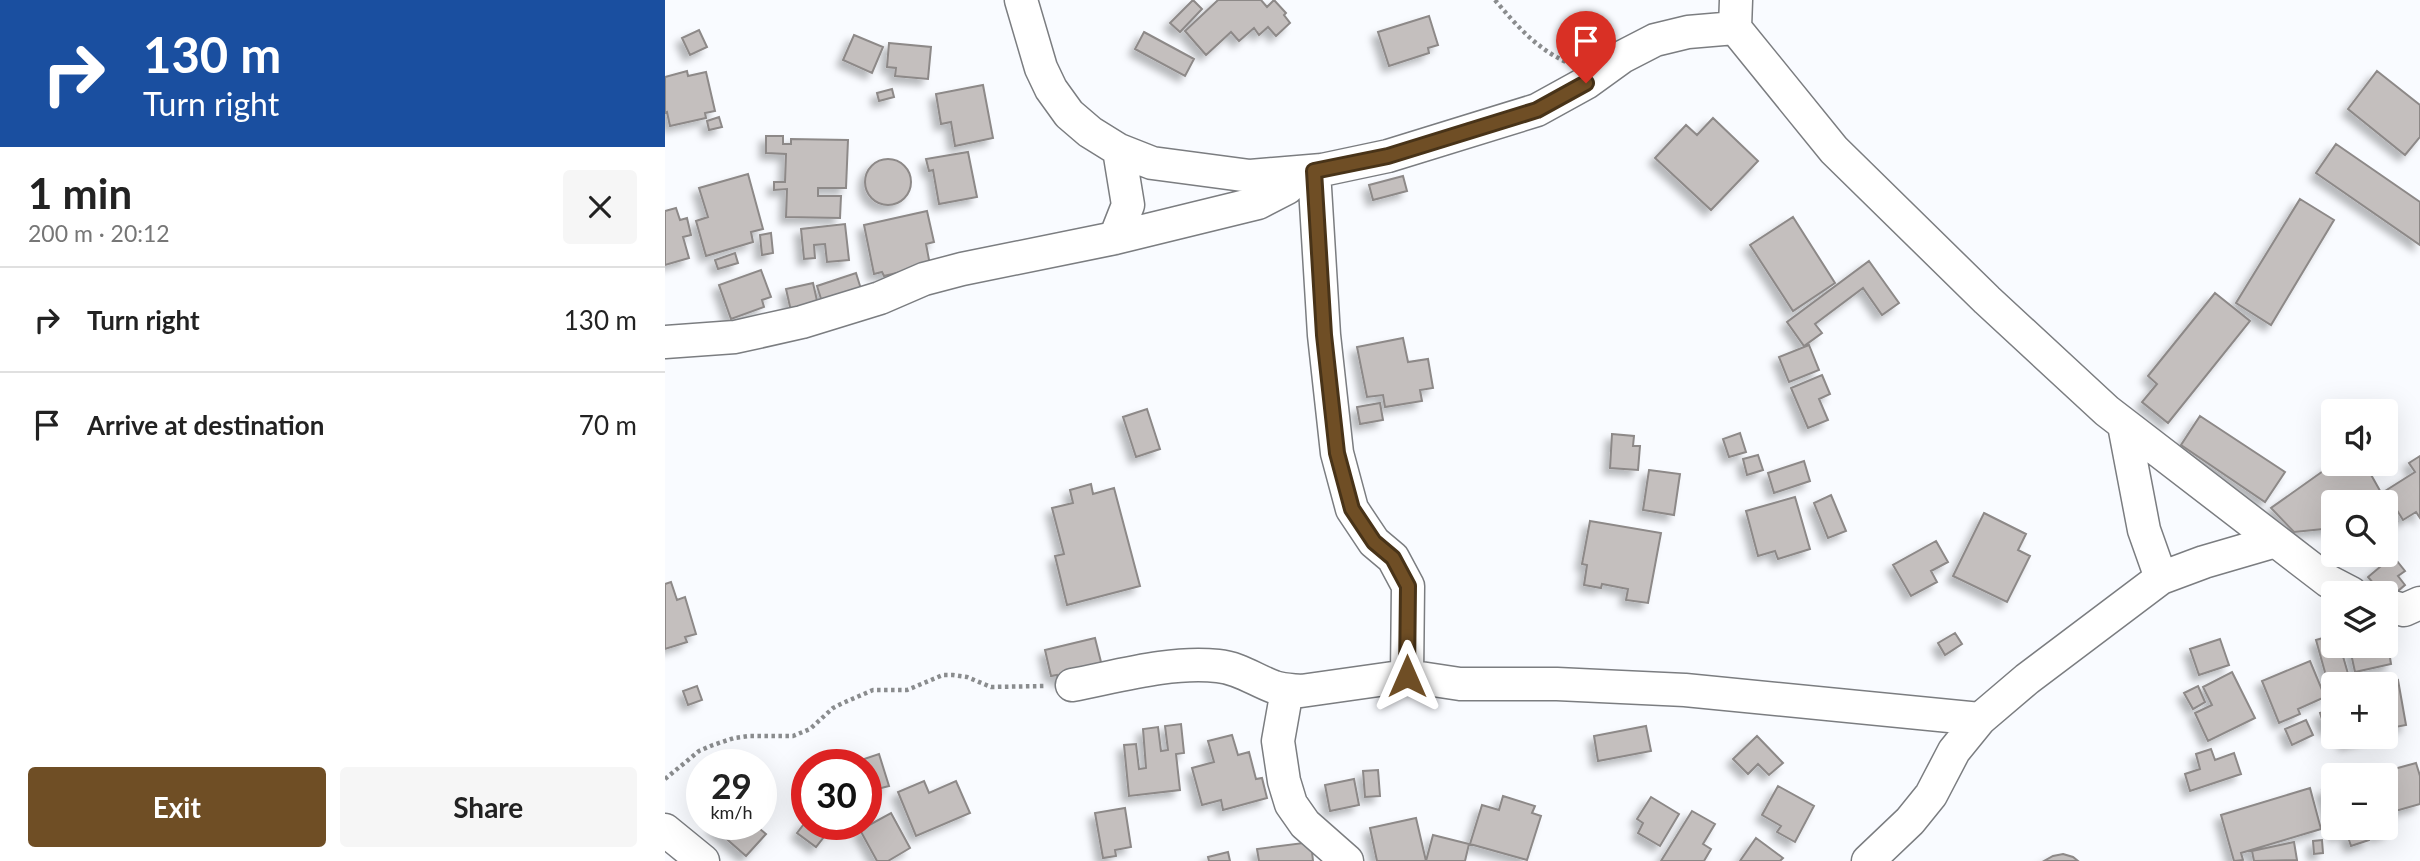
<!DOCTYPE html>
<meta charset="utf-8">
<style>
body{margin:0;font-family:Lato,sans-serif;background:#f6f6f6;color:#222;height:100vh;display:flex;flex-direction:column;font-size:26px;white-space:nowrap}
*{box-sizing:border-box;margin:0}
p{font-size:23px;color:#767676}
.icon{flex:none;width:38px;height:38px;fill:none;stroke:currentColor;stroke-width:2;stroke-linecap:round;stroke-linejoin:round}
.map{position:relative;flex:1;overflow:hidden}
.drawer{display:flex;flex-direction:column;background:#fff;width:665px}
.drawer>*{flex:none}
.hud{background:#1a4fa0;color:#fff;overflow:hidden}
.controls{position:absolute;left:1656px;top:399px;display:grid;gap:14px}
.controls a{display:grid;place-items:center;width:77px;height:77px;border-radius:7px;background:#fff;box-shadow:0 7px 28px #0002;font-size:35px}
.speed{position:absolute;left:21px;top:749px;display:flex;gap:14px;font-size:35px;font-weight:700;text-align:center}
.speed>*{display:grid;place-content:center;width:91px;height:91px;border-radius:50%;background:#fff;box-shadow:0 7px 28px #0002;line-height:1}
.speed small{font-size:18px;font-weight:400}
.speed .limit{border:10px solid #d22;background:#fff;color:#111}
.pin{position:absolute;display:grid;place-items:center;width:60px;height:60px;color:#fff;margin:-72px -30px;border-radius:50% 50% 50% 0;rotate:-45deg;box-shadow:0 0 7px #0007}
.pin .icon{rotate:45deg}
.me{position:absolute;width:77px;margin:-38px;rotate:0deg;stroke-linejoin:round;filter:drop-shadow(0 0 5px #0008)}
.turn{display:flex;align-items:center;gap:24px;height:147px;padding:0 28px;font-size:32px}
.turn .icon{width:91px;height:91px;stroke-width:2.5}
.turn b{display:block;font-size:49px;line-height:60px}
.round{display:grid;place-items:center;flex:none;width:74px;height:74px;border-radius:7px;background:#f6f6f6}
.overview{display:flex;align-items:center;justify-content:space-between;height:119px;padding:0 28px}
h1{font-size:42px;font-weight:700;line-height:52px}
.cta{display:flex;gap:14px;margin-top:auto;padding:14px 28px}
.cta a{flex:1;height:80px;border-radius:7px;background:#6f4e25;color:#fff;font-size:28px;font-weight:700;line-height:80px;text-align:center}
.cta a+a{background:#f6f6f6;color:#222}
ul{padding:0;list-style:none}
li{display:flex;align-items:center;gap:21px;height:105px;padding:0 28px;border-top:2px solid #e0e0e0}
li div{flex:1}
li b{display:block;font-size:26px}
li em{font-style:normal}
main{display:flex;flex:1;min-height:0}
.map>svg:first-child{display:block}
.building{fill:#c4bfbe;stroke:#8d8988;stroke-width:2;filter:url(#shadow)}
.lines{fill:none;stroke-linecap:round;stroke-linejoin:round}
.minor-casing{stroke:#7b7d80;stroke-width:35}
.path{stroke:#8a8c8e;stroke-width:4.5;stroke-dasharray:3.5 3.5;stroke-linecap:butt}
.minor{stroke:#fff;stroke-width:32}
.route-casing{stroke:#483318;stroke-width:18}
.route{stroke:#6f4e25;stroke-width:12}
</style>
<main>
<section class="drawer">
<div class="hud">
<div class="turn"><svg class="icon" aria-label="right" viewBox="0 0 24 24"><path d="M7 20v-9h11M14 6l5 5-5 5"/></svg><div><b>130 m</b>Turn right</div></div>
</div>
<div class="overview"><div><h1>1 min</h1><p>200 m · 20:12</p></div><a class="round"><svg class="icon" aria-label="close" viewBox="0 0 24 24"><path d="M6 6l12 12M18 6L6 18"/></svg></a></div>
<ul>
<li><svg class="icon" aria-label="right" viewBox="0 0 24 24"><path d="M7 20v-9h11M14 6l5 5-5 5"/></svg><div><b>Turn right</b></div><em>130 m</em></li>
<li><svg class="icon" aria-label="arrive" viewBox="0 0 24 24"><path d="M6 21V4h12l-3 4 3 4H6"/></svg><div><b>Arrive at destination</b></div><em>70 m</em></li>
</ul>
<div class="cta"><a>Exit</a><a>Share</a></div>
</section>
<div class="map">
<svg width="1755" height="861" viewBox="0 0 1755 861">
<defs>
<filter id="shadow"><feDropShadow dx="-6" dy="6" stdDeviation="3.5" flood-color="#0004"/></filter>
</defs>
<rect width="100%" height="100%" fill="#f9fbff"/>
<!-- building -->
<path class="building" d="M528,0L537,9L515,32L505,23Z
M553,0H596L602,7L609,0L621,13L619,15L625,23L611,36L603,27L594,35L589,28L574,41L566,32L541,55L520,31Z
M764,16L773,45L763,48L764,53L724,66L713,32Z
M34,30L42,47L25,55L17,38Z
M479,32L529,59L520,76L470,49Z
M189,35L218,47L207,73L178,60Z
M224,43L266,47L263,79L230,76L231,68L222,67Z
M22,71L23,76L41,72L50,111L40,113L41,118L5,126L2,112L0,113V77Z
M1712,71L1755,105V137L1740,155L1683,109Z
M318,85L328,138L290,146L286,122L276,124L271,94Z
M227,89L229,97L214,101L212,93Z
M54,117L57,127L44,130L42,121Z
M1048,118L1093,161L1046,210L990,158L1021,125L1032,135Z
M101,136H118V144H126V139L183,140L181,188H153V196H176L175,218L121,217L122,189L109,190V182H120L121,154L101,153Z
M1671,144L1755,202V245L1651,173Z
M303,152L312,197L274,204L268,170L264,171L261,159Z
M200 182a23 23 0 1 1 46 0a23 23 0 1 1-46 0Z
M83,174L98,229L86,232L88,242L41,256L31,221L43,217L34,188Z
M738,176L742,191L708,200L704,185Z
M1635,199L1669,220L1606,325L1571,303Z
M11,208L15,220L22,218L26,235L18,237L24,258L0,265V211Z
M262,211L269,242L261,244L265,265L219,276L217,272L209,274L199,225Z
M1128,217L1170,283L1128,311L1085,245Z
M180,224L184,260L162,262L160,244L149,245L150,258L139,259L136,229Z
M106,233L108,253L97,255L95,235Z
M70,253L73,263L53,269L50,260Z
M1204,261L1234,303L1217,315L1198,288L1150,324L1157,333L1139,346L1122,322Z
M96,270L106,297L97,300L99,307L66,319L54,285Z
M191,273L196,289L157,302L152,286Z
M148,283L153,305L126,311L121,289Z
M1550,293L1585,321L1503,423L1477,402L1492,384L1483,376Z
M738,338L743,362L763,359L768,388L755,390L757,401L720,407L718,395L702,397L692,347Z
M1144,345L1154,370L1124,382L1114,357Z
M1157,375L1165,394L1154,399L1163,420L1143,428L1126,388Z
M1706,401L1715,411H1695Z
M715,403L718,420L695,424L692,407Z
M482,409L495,449L471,457L458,417Z
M1535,416L1620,472L1600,502L1516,445Z
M1075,433L1081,452L1064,457L1058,439Z
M947,434L969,436L968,446H975L973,470L945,468Z
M1093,455L1098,470L1082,475L1078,459Z
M1755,456V518L1751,512L1738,520L1720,491L1750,472L1744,463Z
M1139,461L1145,481L1109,493L1103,473Z
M1668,464H1700L1732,521L1720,522V502H1668V528L1629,532L1606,508Z
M984,470L1015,474L1009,515L978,510Z
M426,484L428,494L449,488L475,586L402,605L390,556L399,554L387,508L408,503L405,490Z
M1166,495L1181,531L1163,538L1149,503Z
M1130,497L1145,549L1113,559L1110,551L1093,556L1081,511Z
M1319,513L1361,534L1353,550L1365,556L1342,602L1288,576Z
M925,521L996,533L983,603L961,600L963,589L937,584L936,588L919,585L922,565L917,564Z
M1271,541L1283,562L1266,571L1272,582L1246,596L1228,565Z
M1728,556L1740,571L1733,576L1740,585L1727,596L1718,586L1714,590L1703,577Z
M6,582L12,600L20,597L31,634L20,637L22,642L0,649V584Z
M1720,628H1722L1727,651H1724L1726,664L1690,672L1685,649L1695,646H1720Z
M1290,633L1297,644L1280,655L1273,643Z
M1668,635V646H1675L1686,684H1668V701L1651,640Z
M430,638L438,670L394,681L392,675L386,676L380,650Z
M1555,639L1564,665L1534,675L1525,649Z
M1645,661L1660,697L1633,709L1635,714L1614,723L1597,681Z
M1567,672L1590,718L1543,741L1530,713L1547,705L1538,687Z
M1733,680L1741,725L1720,729V684L1715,683Z
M32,686L37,700L23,705L18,691Z
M1533,686L1540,702L1528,709L1519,693Z
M1668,709V727L1660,729L1655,713Z
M1641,720L1648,735L1627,745L1620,729Z
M516,724L519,753L511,754L515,790L464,796L459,745L471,744L474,769L481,768L478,729L493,727L496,751L503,750L500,726Z
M981,726L986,751L933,761L929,736Z
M567,735L573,755L584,752L591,779L597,778L602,798L558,810L556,800L537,805L527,768L549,762L543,741Z
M1092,736L1118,763L1104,775L1093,764L1083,774L1068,759Z
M1679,737H1700L1701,738L1681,744Z
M1546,749L1550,760L1569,753L1576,774L1525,791L1520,774L1535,769L1531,754Z
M214,754L224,786L201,792V765H188L187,763Z
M1751,763L1755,776V804L1720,814V775H1707Z
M713,770L715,796L700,797L698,771Z
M689,779L694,805L665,811L660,785Z
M259,781L264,793L291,781L305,813L251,836L233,792Z
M1113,786L1149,806L1130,842L1112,832L1116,826L1097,815Z
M1668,787V828L1657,790Z
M1645,788L1656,829L1576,853L1578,860L1569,861L1556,815Z
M838,796L870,806L867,813L876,816L862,860L805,844L817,805L834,810Z
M986,797L1014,814L995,846L973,833L978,823L972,819Z
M460,808L466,847L450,850L451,856L438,858L430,813Z
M1027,811L1050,824L1038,844L1046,849L1039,861H996Z
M226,813L245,848L223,861H212L195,830Z
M751,818L761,861H712L705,828Z
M142,820V824H169L151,847L132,833Z
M1720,822L1724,832L1710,836L1708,828H1720Z
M50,824H89L101,834L81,856L48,827Z
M1668,828H1682L1683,831L1670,835Z
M1700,828L1704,840L1686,846L1682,834Z
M768,835L804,844L800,861H761Z
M1091,838L1118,858L1115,861H1075Z
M1657,840L1658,853L1649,854L1648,841Z
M646,842L648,861H594L592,849Z
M1629,842L1632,860L1589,861L1587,851Z
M563,852L565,861H544L543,857Z
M1398,854L1408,857L1413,861H1379L1388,856Z"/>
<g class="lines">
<defs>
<path id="minor" d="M356,0L376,68L386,89L404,114L425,132L454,150L487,163L585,176L657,170L723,156L872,110L921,83L957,57L990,40L1023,32L1070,28L1169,150L1322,300L1442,411L1663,581L1686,593
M1070,28L1071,0
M649,171L659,335L672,453L687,509L709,542L728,558L743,586L742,676
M450,238L463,205L454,150
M0,342L70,337L137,322L215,298L259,279L297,269L450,238L593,203L622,188L637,172
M1459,425L1479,530L1496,578
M1720,605L1739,610L1755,603
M407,685C454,676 505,661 553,666C574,668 590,680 609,687C618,690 627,690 636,691L742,676L795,684H892L1020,690L1315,719
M622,690L613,741L619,781L626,804L640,824L682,861
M0,830L38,861
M1203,861L1245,821L1266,795L1289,751L1315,719L1362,679L1496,578L1539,562L1611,541"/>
</defs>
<!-- minor casing -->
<use href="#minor" class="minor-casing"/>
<!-- path -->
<path class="path" d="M830,0C851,25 871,48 901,62
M0,779L34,751L48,745L69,738L84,736H128L145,729L168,708L178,703L208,690H242L278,675H288L302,677L326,687L380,686"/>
<!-- minor -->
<use href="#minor" class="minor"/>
</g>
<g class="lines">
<defs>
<path id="route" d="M742,676L743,586L728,558L709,542L687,509L672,453L659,335L649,171L723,156L872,110L921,83"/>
</defs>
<!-- route casing -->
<use href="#route" class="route-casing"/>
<!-- route -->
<use href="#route" class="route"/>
</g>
</svg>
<div class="controls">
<a><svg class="icon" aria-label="sound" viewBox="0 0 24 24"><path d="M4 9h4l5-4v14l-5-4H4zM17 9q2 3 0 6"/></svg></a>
<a><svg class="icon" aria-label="search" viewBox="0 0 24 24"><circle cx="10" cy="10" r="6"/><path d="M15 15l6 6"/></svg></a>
<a><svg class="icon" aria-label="layers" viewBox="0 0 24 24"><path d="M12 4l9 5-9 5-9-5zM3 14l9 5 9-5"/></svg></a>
<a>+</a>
<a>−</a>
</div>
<div class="speed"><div>29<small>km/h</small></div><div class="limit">30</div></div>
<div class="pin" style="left:921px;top:83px;background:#d93025"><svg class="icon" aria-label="arrive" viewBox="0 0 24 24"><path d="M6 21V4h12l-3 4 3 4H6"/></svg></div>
<svg class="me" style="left:742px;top:676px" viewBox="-20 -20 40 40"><path d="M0-17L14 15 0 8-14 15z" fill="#6f4e25" stroke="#fff" stroke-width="4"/></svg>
</div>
</main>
